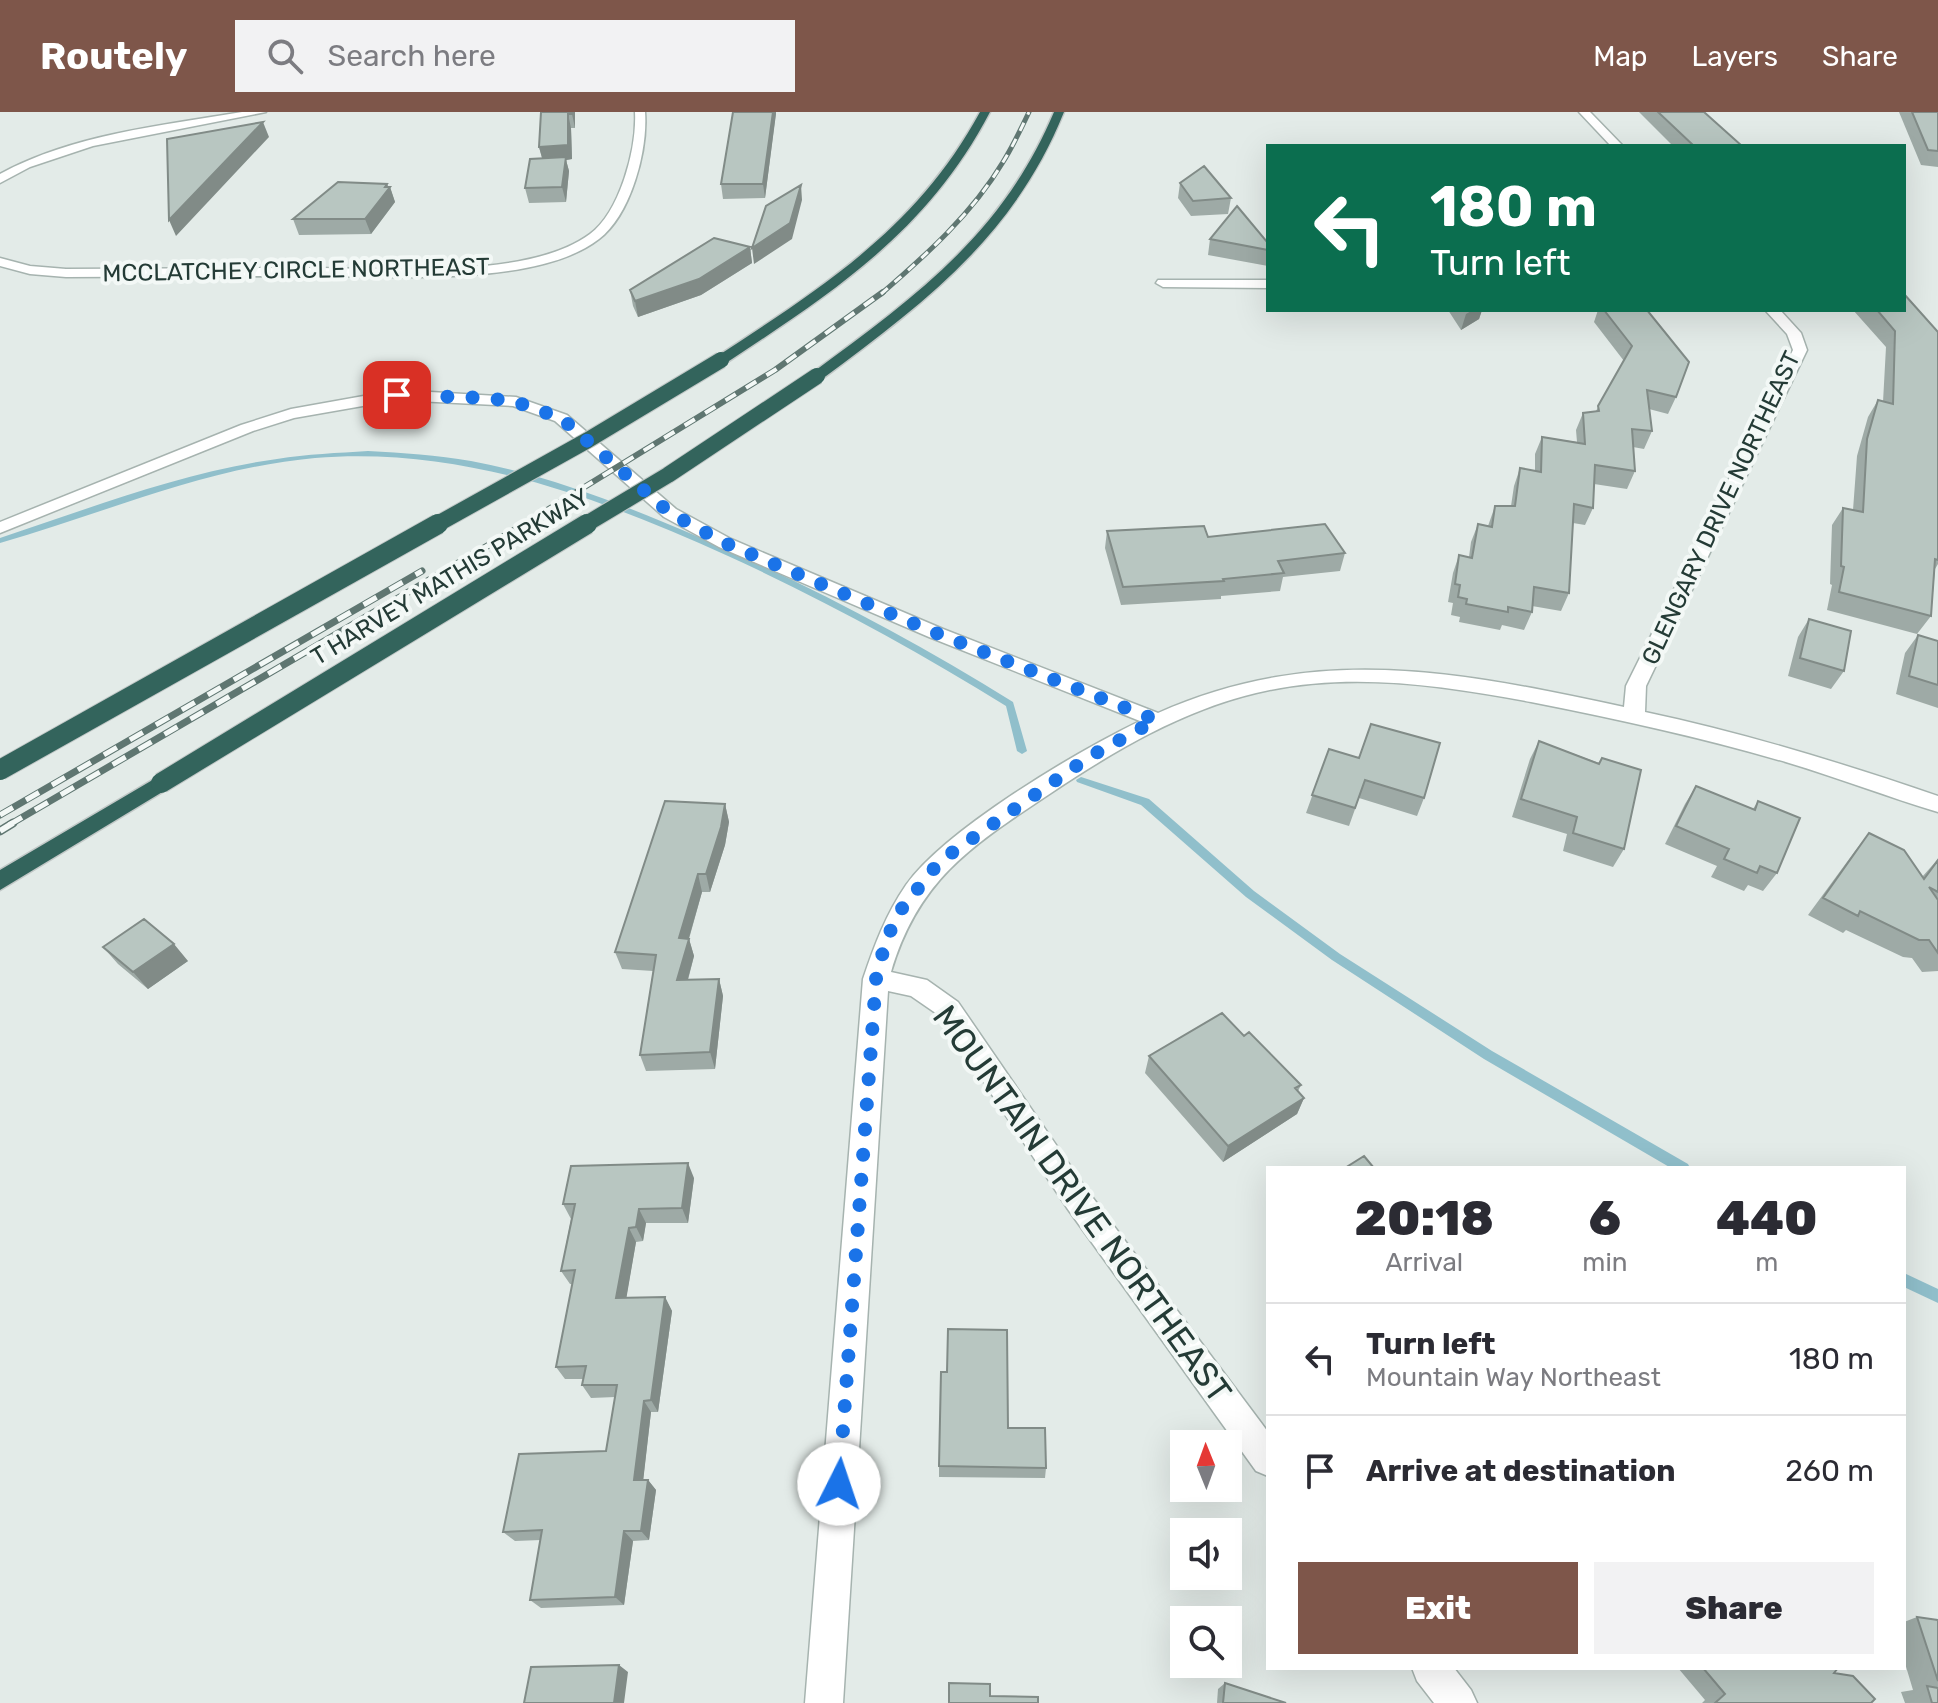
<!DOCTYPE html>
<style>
body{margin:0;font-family:Rubik,sans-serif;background:#f2f2f3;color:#2b2b33;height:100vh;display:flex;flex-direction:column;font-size:30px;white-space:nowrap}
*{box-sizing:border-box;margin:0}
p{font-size:26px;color:#7c7c81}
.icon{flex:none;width:44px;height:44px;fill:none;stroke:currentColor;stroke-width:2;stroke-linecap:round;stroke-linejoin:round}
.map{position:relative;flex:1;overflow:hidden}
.side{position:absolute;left:1266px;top:1054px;width:640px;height:504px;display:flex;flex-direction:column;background:#fff;border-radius:0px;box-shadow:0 8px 32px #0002}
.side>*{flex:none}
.hud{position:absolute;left:1266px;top:32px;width:640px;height:168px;border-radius:0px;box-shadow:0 8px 32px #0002;background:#0b6e4f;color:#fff;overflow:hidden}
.needle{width:52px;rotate:359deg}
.fabs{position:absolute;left:1170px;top:1318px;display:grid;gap:16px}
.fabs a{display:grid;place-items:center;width:72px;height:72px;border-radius:0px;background:#fff;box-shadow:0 8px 32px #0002;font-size:40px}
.pin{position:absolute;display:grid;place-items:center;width:68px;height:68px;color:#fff;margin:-34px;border-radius:16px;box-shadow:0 4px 12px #0006}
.me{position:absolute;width:88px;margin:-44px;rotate:4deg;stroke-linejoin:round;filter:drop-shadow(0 0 6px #0008)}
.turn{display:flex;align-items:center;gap:28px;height:168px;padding:0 32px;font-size:36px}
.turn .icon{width:104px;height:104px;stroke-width:2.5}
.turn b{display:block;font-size:56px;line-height:68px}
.eta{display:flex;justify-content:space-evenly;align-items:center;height:136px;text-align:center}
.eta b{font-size:48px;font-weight:800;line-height:56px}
.action{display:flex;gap:16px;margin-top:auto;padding:16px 32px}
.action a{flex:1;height:92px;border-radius:0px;background:#7e564a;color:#fff;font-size:32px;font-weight:800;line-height:92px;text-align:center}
.action a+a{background:#f2f2f3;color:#2b2b33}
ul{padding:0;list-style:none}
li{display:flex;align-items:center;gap:24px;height:112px;padding:0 32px;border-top:2px solid #e1e1e2}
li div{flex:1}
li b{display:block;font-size:30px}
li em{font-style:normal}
header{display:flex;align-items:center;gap:48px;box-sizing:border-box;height:112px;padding:0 40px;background:#7e564a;color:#fff}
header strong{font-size:38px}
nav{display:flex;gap:44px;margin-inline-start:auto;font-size:28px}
.search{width:560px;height:72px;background:#f2f2f3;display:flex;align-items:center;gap:20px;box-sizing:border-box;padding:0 28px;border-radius:0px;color:#7c7c81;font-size:30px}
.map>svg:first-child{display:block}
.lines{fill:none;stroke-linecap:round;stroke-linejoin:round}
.stream{fill:#90bfcb;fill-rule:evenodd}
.minor-casing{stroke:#a6b3af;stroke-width:3}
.highway-casing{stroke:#c2c8c7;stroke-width:3}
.minor{fill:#fff;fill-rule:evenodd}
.highway{fill:#33645c;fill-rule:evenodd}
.rail-far3-casing{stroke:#5f7671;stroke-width:5}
.rail-far2-casing{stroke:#5f7671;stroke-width:6}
.rail-far1-casing{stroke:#5f7671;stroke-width:7}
.rail-casing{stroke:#5f7671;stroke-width:9}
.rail-far3{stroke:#f3f8f6;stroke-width:3;stroke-dasharray:9;stroke-linecap:butt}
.rail-far2{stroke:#f3f8f6;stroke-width:4;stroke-dasharray:12;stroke-linecap:butt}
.rail-far1{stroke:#f3f8f6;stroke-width:5;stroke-dasharray:15;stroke-linecap:butt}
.rail{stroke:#f3f8f6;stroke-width:6;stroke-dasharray:19;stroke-linecap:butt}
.highway-bridge-far1-casing{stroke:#c2c8c7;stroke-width:18;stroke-linecap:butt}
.highway-bridge-casing{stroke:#c2c8c7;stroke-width:22;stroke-linecap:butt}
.highway-bridge-far1{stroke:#33645c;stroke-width:16}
.highway-bridge{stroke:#33645c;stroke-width:20}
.wall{fill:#9eaaa6}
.shaded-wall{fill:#818b87}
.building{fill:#b8c6c1;stroke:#818b87;stroke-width:2}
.route{stroke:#1a73e8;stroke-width:14;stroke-dasharray:0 25.2}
.labels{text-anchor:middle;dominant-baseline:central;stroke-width:8;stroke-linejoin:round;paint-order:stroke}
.far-street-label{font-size:24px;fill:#243b36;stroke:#f3f8f6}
.near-street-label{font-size:34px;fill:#243b36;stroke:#f3f8f6}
</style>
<header>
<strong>Routely</strong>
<div class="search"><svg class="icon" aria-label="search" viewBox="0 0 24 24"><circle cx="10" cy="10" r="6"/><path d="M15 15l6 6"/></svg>Search here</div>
<nav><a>Map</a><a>Layers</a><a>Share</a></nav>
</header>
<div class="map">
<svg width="1938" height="1591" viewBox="0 0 1938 1591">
<rect width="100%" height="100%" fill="#e3ebe8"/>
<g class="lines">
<!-- stream -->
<path class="stream" d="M368,339C403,341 437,343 471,349C551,364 627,394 701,426C809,473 913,528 1013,590L1027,639L1022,642L1017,639L1006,594C916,538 824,488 728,444C598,385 461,334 315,346C205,356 105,401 0,431V426C91,396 182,360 277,347C307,342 338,341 368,339Z
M1081,665L1149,687L1254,779L1340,842L1492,939L1688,1052L1690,1056H1671L1484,947L1332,848L1246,785L1141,693L1077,670L1076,668Z
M1904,1161L1938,1177V1191L1904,1175Z"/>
<defs>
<path id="minor" d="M242,0H266L93,34L30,55L0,71V62C74,22 160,14 242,0Z
M635,0H645C648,38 631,103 599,127C535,177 382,163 303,164C224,164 145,165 66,165L30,162L0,154V146L30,154L66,157C145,157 224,156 304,156C381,155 527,169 590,122C620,100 637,36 635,0Z
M1579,0H1590L1623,34H1611Z
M1158,168H1268V176L1163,175L1156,171Z
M1765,198H1780L1801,221L1807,238L1646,574L1645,600C1744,621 1842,651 1938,684V700C1888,685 1839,666 1789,651C1704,626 1618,607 1531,590C1440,573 1347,559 1256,581C1181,599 1114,639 1051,681C973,733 919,766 891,860L927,868L958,890L1087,1078L1268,1320V1364L1256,1359L1067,1096L940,904L911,884L888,879L843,1591H805L863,867C874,834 886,802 906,773C946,717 1076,640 1140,609L929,525L719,435L664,405L555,309L513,294L397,288L294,306L253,319L0,421V410L241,313L291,297L397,278L516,285L567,303L676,397L731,427L943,517L1158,601C1317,530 1461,560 1624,595L1626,574L1793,238L1787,222Z
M1412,1556H1454L1471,1578L1477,1591H1434L1417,1569Z"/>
<path id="highway" d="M980,0H990C928,119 835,179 726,251H716V245C823,175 917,116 980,0Z
M1054,0H1064C1014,124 926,190 822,267H812V261C916,184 1002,123 1054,0Z
M161,663L169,666L172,671L169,676L0,778V758Z"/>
</defs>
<!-- minor casing -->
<use href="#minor" class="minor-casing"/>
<!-- highway casing -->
<use href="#highway" class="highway-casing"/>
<!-- minor -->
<use href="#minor" class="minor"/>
<!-- highway -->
<use href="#highway" class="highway"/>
<defs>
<path id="rail-far3" d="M881,182C926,143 972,102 1003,50C1013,34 1021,17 1029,0"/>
<path id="rail-far2" d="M521,414L775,258L883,180"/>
<path id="rail-far1" d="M0,703L422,459
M9,713L525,412"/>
<path id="rail" d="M0,719L13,711"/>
</defs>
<!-- rail-far3 casing -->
<use href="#rail-far3" class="rail-far3-casing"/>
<!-- rail-far2 casing -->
<use href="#rail-far2" class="rail-far2-casing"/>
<!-- rail-far1 casing -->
<use href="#rail-far1" class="rail-far1-casing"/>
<!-- rail casing -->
<use href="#rail" class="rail-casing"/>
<!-- rail-far3 -->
<use href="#rail-far3" class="rail-far3"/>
<!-- rail-far2 -->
<use href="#rail-far2" class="rail-far2"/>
<!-- rail-far1 -->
<use href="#rail-far1" class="rail-far1"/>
<!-- rail -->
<use href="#rail" class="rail"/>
<defs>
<path id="highway-bridge-far1" d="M434,414L588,328L721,248
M583,414L668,363L817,264"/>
<path id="highway-bridge" d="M0,658L438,412
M161,671L587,412"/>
</defs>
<!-- highway-bridge-far1 casing -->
<use href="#highway-bridge-far1" class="highway-bridge-far1-casing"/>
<!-- highway-bridge casing -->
<use href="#highway-bridge" class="highway-bridge-casing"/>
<!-- highway-bridge-far1 -->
<use href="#highway-bridge-far1" class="highway-bridge-far1"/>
<!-- highway-bridge -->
<use href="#highway-bridge" class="highway-bridge"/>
</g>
<!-- wall -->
<path class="wall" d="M541,0H575V16H571L572,47L566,48L569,59L566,90L529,91L525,76L542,46L539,35Z
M733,0H776L765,86L723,87L721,72Z
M1639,0H1704L1742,34H1673Z
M1899,0H1938V55L1921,53Z
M1180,71L1231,86L1228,102L1191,104L1178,86Z
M388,75H390L395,90L371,122L299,123L293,107Z
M1210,127L1268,131V154L1208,143Z
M750,135L752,151L701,183L638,205L633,194L630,178Z
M1448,198H1482L1479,207L1461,218Z
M1598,198H1647L1676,285L1668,302L1649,297L1652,319L1644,337L1633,335L1635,359L1627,377L1594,372L1593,396L1585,413L1573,411L1569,481L1561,499L1532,494V500L1524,518L1502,513L1500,518L1459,510L1460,505L1451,503L1453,491L1448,490L1453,461L1459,443L1469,445L1471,430L1478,412L1488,414L1495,394H1511L1514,374L1520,356L1535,359V342L1542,325L1577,330L1576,318L1583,301L1596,299L1624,249L1594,210Z
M1853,198H1904L1938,220V452L1935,457L1931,504L1917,522L1827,498L1832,473L1830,472L1832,413L1843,396L1853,398L1857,344L1868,305L1878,288L1883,290L1886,235Z
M1107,419L1208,425L1345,441L1340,459L1283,465L1280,479L1221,484V487L1121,493L1105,436Z
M1809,507L1844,559L1831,577L1788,564L1798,525Z
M1918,523L1938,529V596L1896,582L1905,541Z
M1539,629L1599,651L1602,646L1624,737L1613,755L1563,739L1567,722L1512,705L1530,647Z
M1329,637L1424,686L1417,704L1359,686L1349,714L1306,701Z
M1696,674L1753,697L1758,689L1777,761L1763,779L1748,773L1744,779L1711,765L1717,754L1665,732L1685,692Z
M725,692L729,710L725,733L710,780H702L689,827L694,844L688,868L719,867L723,884L715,957L646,959L640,943L653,859L622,857L615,840Z
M1869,721L1922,765L1938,747V859L1922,860L1912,846L1903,845L1846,818L1843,821L1808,803L1855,739Z
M103,835L188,849L148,877L118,852Z
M1244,924L1301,973L1298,979L1304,986L1297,1002L1223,1050L1145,961L1149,944Z
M694,1066L688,1111H646L643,1129L636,1130L626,1186L665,1185L672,1199L658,1300H651L643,1368H648L656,1378L649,1428L633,1429L624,1493L541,1496L530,1488L541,1428L515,1429L503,1420L606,1339L615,1285L591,1286L582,1273L584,1267H565L556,1255L572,1172H570L561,1159L571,1107L563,1092Z
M939,1354L1046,1356L1045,1366L939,1365Z
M1917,1505L1938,1508V1591H1905L1901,1580L1913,1578L1904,1548V1510Z
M1678,1556H1838L1834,1561L1871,1591H1702L1705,1588Z
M1225,1571L1286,1591H1217L1218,1577Z"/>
<!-- shaded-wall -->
<path class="shaded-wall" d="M572,0H575V16L572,2Z
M773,0H776V2L765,86L763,72Z
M568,2L571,16L572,47L566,48L569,59L566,90L562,75L543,49L539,35Z
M263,10L269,25L176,124L169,108Z
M387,72L389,76L390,75L395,90L371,122L365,107Z
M801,73L802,88L792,127L754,152L752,136Z
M750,135L752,151L701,183L638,205L635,189Z
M1473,198H1482L1479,207L1461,218L1466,202Z
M725,692L729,710L725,733L710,780L706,762Z
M698,762L702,780L684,843L679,826Z
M689,827L694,844L683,885L677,868Z
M174,832L188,849L148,877L133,860Z
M719,867L723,884L715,957L710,940Z
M1304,986L1297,1002L1223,1050L1228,1034Z
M688,1051L694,1066L688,1111L682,1096Z
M639,1097L646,1111L643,1129L636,1115Z
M629,1116L636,1130L624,1200L616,1186Z
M665,1185L672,1199L658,1300L651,1288Z
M644,1289L651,1300L642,1379L634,1368Z
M648,1368L656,1378L649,1428L641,1419Z
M624,1419L633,1429L624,1493L615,1485Z
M619,1553L628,1560L624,1591H614Z"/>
<!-- building -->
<path class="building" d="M541,0H572V2H568V33L539,35Z
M733,0H773L763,72H721Z
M1658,0H1704L1742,34H1694Z
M1912,0H1938V39L1928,38Z
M263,10L169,108L167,27Z
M566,45L562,75L525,76L530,47Z
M1204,54L1231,86L1193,89L1180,71Z
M338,70L387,72L385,75H390L365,107H293Z
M801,73L790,111L752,136L766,94Z
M1237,94L1268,131V138L1210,127Z
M714,126L750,135L699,167L635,189L630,178Z
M1904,182L1938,220V448L1935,447L1931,504L1839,480L1844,455L1841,454L1843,396L1863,400L1867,327L1878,288L1893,292L1895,219L1877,198H1904Z
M1604,198H1647L1689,250L1676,285L1647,278L1652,319L1632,317L1635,359L1595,353L1593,396L1574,392L1569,481L1534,475L1532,500L1508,495V500L1466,492L1467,487L1458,485L1460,473L1455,472L1459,443L1472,446L1478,412L1492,415L1495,394H1515L1520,356L1541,360L1542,325L1585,332L1583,301L1599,299L1598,294L1632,234Z
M1325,412L1345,441L1278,449L1284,461L1223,467L1224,469L1123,475L1107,419L1204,414L1208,425Z
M1809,507L1851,519L1844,559L1800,546Z
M1918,523L1938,529V573L1909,564Z
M1371,612L1440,631L1424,686L1365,668L1355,696L1312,683L1329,637L1359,646Z
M1539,629L1599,652L1602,646L1641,658L1624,737L1573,721L1577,705L1521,687Z
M1696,674L1755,698L1758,689L1800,706L1777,761L1760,754L1757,761L1724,747L1729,737L1676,714Z
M665,689L725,692L721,715L706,762H698L679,826L689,827L677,868L719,867L710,940L640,943L656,843L615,840Z
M1869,721L1904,738L1924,767L1938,748V780L1929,775L1938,788V841L1929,828H1919L1860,799L1858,804L1823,786Z
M144,807L174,832L133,860L103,835Z
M1222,901L1244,924L1249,920L1301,973L1295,976L1304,986L1228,1034L1149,944Z
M1364,1044L1374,1056H1345Z
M688,1051L682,1096L639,1097L636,1115L629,1116L616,1186L665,1185L651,1288L644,1289L634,1368H648L641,1419H624L615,1485L530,1488L542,1418L503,1420L519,1342L606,1339L617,1273H582L586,1254L556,1255L575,1158L561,1159L575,1092H563L571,1054Z
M948,1217L1007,1218L1008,1316H1045L1046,1356L939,1354L941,1260H947Z
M1917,1505L1938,1508V1569Z
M619,1553L614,1591H524L531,1555Z
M1703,1556H1838L1834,1561L1853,1564L1875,1587L1871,1591H1715L1725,1582Z
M949,1571L990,1572V1584L1038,1585V1591H949Z
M1225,1571L1286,1591H1223Z
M1927,1574L1938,1576V1591H1932Z"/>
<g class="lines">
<!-- route -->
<path class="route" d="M397,283L488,286L516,290L561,306L670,401L725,431L936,521L1156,608L1089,645L940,749L900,799L886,828L876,867L839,1372"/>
</g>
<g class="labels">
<!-- far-street labels -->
<g class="far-street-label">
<text transform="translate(296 158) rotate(-1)">MCCLATCHEY CIRCLE NORTHEAST</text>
<text transform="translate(1721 396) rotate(-65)">GLENGARY DRIVE NORTHEAST</text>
<text transform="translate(450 465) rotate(-31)">T HARVEY MATHIS PARKWAY</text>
</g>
<!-- near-street labels -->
<g class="near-street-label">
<text transform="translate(1082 1092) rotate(54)">MOUNTAIN DRIVE NORTHEAST</text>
</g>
</g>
</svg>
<div class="fabs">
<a><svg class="needle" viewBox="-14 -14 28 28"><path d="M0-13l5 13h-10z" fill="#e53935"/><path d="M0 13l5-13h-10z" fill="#7c7c81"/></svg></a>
<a><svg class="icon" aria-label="sound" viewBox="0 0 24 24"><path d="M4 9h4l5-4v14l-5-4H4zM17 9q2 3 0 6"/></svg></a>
<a><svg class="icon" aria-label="search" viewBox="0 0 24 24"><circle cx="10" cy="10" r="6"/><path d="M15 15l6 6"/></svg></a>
</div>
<div class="pin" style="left:397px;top:283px;background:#d93025"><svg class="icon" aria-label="arrive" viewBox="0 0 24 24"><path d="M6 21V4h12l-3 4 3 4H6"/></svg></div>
<svg class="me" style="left:839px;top:1372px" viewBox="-20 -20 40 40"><circle r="19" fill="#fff"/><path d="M0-13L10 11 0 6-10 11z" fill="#1a73e8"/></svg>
<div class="hud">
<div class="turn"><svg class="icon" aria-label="left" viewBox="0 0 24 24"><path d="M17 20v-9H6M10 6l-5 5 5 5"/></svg><div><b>180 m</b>Turn left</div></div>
</div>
<section class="side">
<div class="eta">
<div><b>20:18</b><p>Arrival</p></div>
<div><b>6</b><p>min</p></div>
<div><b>440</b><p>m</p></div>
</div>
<ul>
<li><svg class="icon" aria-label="left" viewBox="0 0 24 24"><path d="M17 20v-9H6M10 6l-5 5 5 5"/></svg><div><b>Turn left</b><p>Mountain Way Northeast</p></div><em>180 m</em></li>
<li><svg class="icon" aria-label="arrive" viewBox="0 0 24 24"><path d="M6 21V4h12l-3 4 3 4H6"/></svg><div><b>Arrive at destination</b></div><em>260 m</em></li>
</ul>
<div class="action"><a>Exit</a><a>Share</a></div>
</section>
</div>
